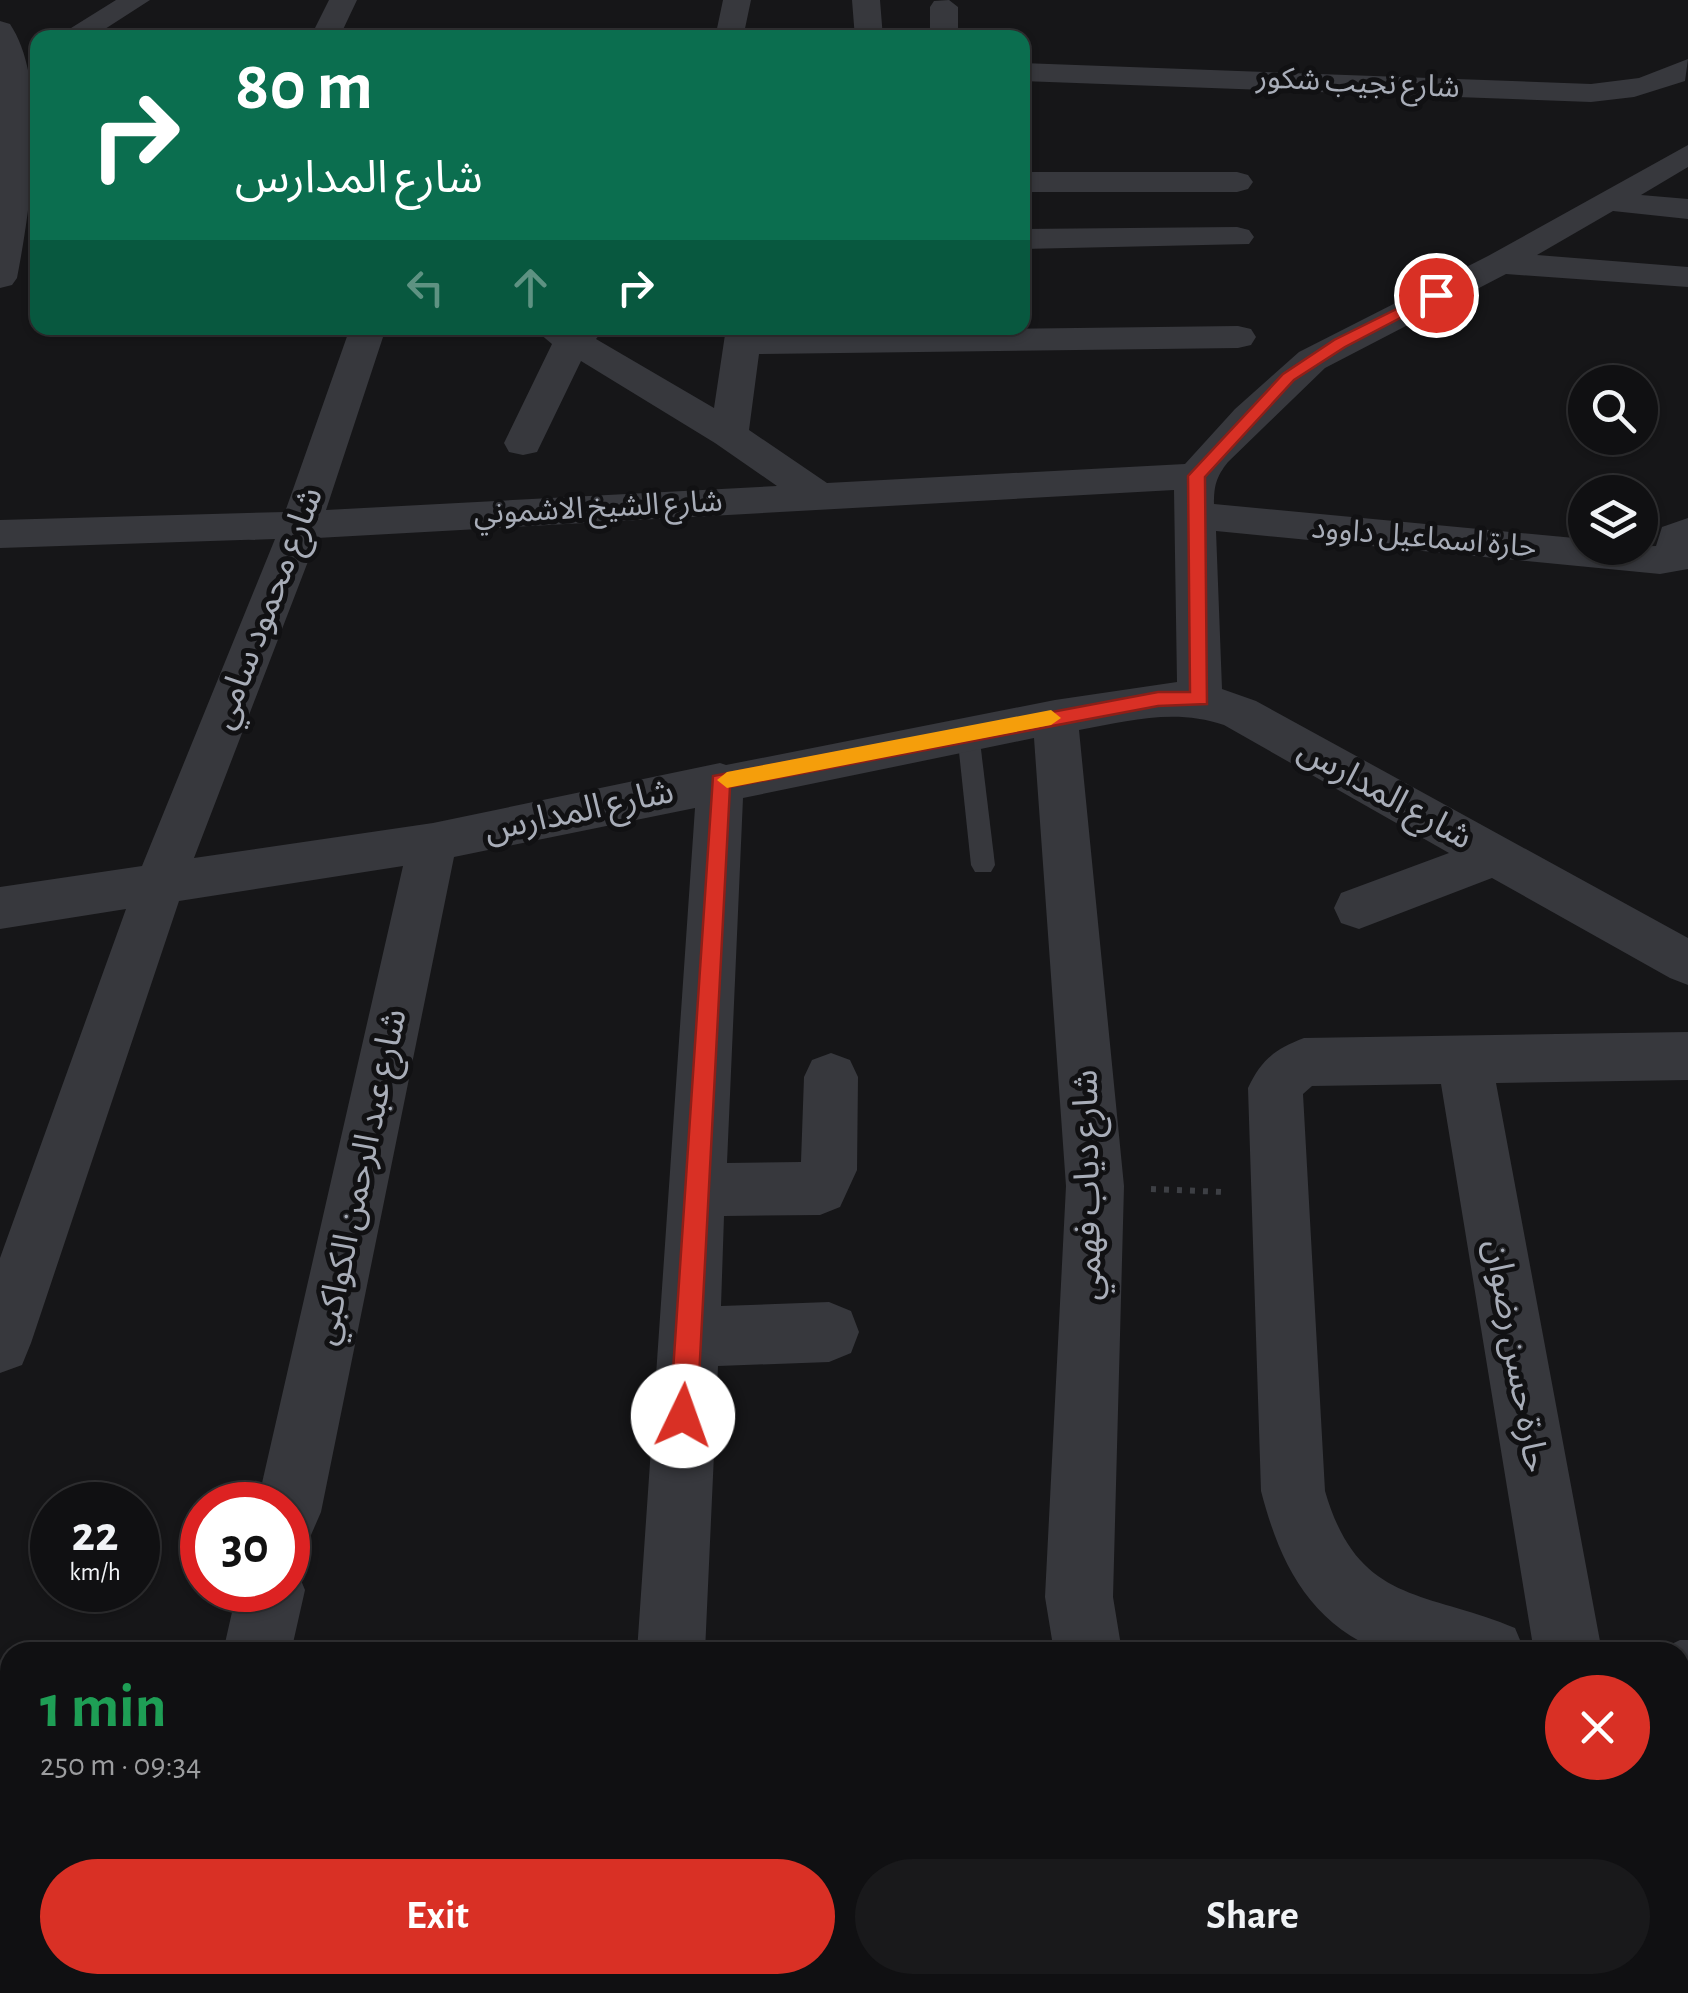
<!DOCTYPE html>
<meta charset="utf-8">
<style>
body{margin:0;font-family:"Alegreya Sans","Noto Sans Arabic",sans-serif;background:#19191b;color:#f1f3f6;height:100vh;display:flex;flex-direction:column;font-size:38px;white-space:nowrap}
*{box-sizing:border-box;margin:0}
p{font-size:32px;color:#9c9d9f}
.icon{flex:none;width:55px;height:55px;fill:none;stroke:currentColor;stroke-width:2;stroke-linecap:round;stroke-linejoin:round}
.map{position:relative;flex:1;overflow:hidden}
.side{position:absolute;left:0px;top:1642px;width:1690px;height:352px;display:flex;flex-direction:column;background:#101012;border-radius:30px 30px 0 0;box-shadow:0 2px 8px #0004,0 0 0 2px #303032}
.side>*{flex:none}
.guide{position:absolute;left:30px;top:30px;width:1000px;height:305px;border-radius:20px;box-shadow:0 2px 8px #0004,0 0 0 2px #303032;background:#0b6e4f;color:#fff;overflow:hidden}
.controls{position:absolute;left:1568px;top:365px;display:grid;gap:20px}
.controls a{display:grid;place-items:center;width:90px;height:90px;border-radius:50%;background:#101012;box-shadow:0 2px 8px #0004,0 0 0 2px #303032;font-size:50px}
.speed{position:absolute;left:30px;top:1482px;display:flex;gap:20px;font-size:50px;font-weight:700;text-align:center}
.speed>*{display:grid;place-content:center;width:130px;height:130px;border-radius:50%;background:#101012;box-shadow:0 2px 8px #0004,0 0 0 2px #303032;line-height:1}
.speed small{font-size:25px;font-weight:400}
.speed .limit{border:15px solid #d22;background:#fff;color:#111}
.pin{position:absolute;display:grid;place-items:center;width:85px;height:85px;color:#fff;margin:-42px;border:5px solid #fff;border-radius:50%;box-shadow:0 2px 10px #0007}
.me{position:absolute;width:110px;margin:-55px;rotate:3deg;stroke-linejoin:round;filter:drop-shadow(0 0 8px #0008)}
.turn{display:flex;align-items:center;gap:35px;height:210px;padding:0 40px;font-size:45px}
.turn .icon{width:130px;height:130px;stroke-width:2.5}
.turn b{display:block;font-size:70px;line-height:85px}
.lanes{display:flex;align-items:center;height:95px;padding:0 40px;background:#0003;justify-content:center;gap:50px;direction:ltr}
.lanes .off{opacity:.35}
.round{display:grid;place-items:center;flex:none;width:105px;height:105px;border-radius:52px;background:#19191b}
.overview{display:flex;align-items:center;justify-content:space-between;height:170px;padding:0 40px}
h1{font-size:60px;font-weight:700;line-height:75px;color:#1e9e55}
.primary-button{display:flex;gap:20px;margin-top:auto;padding:20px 40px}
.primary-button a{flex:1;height:115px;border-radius:60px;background:#d93025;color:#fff;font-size:40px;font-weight:700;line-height:115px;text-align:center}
.primary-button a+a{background:#19191b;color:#f1f3f6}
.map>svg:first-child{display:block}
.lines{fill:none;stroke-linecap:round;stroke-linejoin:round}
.path{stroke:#3d3f44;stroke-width:6;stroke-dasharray:5 8;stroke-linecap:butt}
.service{fill:#37383d;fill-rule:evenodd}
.minor{fill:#37383d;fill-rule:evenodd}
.route{fill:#d93025;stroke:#8d1f18;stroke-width:2.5}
.slow{fill:#f59e0b}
.labels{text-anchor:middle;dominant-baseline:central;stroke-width:10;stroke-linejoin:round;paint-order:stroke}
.far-street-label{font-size:30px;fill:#a8adb8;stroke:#111113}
.street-label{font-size:35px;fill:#a8adb8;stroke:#111113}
</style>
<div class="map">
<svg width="1688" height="1993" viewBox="0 0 1688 1993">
<rect width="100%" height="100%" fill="#161618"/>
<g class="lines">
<!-- path -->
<path class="path" d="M1151,1189L1224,1192"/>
<!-- service -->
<path class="service" d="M968,725L979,733L995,865L991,872H975L971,865L957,733Z"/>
<!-- minor -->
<path class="minor" d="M116,0H150L91,38H55Z
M329,0H357L339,38H310Z
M723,0H751L743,38H715Z
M852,0H880L883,38H855Z
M949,0L958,7V38H930V7L934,1Z
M0,21L10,24C50,84 30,210 17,278L12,285L0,288Z
M1688,59L1685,81L1634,97L1591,102L1022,81V63L1591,84L1639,78Z
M1688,145V167L1641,195L1688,199V219L1613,211L1537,255L1688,267V287L1506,274L1325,368L1228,462C1216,477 1214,486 1214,504L1585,539V548L1656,546L1662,527L1688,518V569L1660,574L1216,531L1222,689L1256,701L1688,938V985L1670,978L1492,878L1359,929L1341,923L1334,908L1341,893L1449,853L1224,725C1175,708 1128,721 1079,730L1124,1186L1113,1597L1122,1652H1054L1045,1597L1066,1186L1034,738L743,798L727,1163L801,1162L804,1077L812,1060L831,1053L850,1060L858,1077L857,1170L840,1207L820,1215L724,1216L721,1306L829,1302L851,1311L859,1332L851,1353L829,1362L718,1366L705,1652H637L695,808L454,857L321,1512L311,1535L288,1544V1505H257L403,866L179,901L31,1343L22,1365L0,1373V1258L126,909L0,929V887L142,866L275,539L0,548V520L285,512L350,328H386L326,510L777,486L715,443L581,361L537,452L523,455L509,452L504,443L552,344L533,328H605L596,339L714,408L726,328H762L761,332L1238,326L1251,329L1256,337L1251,345L1238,348L759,354L749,430L827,483L1185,464L1235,409L1299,352L1488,256ZM1174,490L1177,682L1055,700L726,765L720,763L433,823L194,858L317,538Z
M1022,172H1237L1248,175L1253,182L1248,189L1237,192H1022Z
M1237,227L1249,230L1254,237L1249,244L1022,249V229Z
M1688,1032V1080L1496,1083L1602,1652H1534L1441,1084L1312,1086L1303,1094L1325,1491C1358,1605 1425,1590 1515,1628L1525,1652H1382C1309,1622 1280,1564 1261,1491L1248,1088C1261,1060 1275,1049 1304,1038Z
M288,1563L295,1566L305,1590L291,1652H223L237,1590H288Z
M1680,1640H1688V1710H1680V1652H1655Z
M1680,1943H1688V1993H1605L1603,1985H1680Z
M146,1985H224L222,1993H144Z
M538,1985H616L615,1993H537Z
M1129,1985H1207L1208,1993H1130Z"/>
</g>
<!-- route -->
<path class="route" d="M1431,292L1444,295L1345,347L1294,380L1205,477L1207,704L1158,706L730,787L697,1416L693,1426L683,1430L674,1426L670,1416L713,776L1158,692H1190L1188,476L1283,374L1334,340Z"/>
<!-- slow -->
<path class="slow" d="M1051,710L1061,718L1051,725L727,788L717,780L727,772Z"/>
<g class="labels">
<!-- far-street labels -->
<g class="far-street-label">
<text transform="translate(1358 83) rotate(3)">شارع نجيب شكور</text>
<text transform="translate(598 508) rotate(-3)">شارع الشيخ الاشموني</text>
<text transform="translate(1424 538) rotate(5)">حارة اسماعيل داوود</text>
</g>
<!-- street labels -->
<g class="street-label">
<text transform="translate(267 608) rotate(-69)">شارع محمود سامي</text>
<text transform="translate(1385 794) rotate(29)">شارع المدارس</text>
<text transform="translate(579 811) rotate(-12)">شارع المدارس</text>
<text transform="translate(360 1177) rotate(-78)">شارع عبد الرحمن الكواكبي</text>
<text transform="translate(1088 1185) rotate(-91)">شارع دياب فهمي</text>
<text transform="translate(1516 1356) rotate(80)">حارة حسن رضوان</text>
</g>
</g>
</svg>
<div class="controls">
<a><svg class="icon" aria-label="search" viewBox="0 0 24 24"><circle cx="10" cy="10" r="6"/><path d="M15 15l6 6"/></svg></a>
<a><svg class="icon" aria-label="layers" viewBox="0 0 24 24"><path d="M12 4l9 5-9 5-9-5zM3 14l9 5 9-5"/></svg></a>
</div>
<div class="speed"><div>22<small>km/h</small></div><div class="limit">30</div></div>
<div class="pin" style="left:1436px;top:295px;background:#d93025"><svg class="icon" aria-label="arrive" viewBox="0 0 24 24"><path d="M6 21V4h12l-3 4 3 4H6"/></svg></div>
<svg class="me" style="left:683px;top:1416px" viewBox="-20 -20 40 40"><circle r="19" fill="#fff"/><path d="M0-13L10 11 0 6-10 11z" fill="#d93025"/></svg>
<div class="guide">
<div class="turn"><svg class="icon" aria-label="right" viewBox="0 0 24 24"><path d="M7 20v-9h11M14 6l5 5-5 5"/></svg><div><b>80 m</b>شارع المدارس</div></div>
<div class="lanes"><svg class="icon off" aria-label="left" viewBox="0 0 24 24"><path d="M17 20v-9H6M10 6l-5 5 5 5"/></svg><svg class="icon off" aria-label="ahead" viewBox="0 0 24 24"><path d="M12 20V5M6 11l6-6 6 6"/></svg><svg class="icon" aria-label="right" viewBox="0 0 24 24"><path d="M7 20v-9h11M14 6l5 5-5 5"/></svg></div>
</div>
<section class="side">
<div class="overview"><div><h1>1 min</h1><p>250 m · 09:34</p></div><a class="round" style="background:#d93025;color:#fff"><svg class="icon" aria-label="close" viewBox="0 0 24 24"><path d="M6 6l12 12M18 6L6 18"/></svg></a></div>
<div class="primary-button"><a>Exit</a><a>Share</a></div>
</section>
</div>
